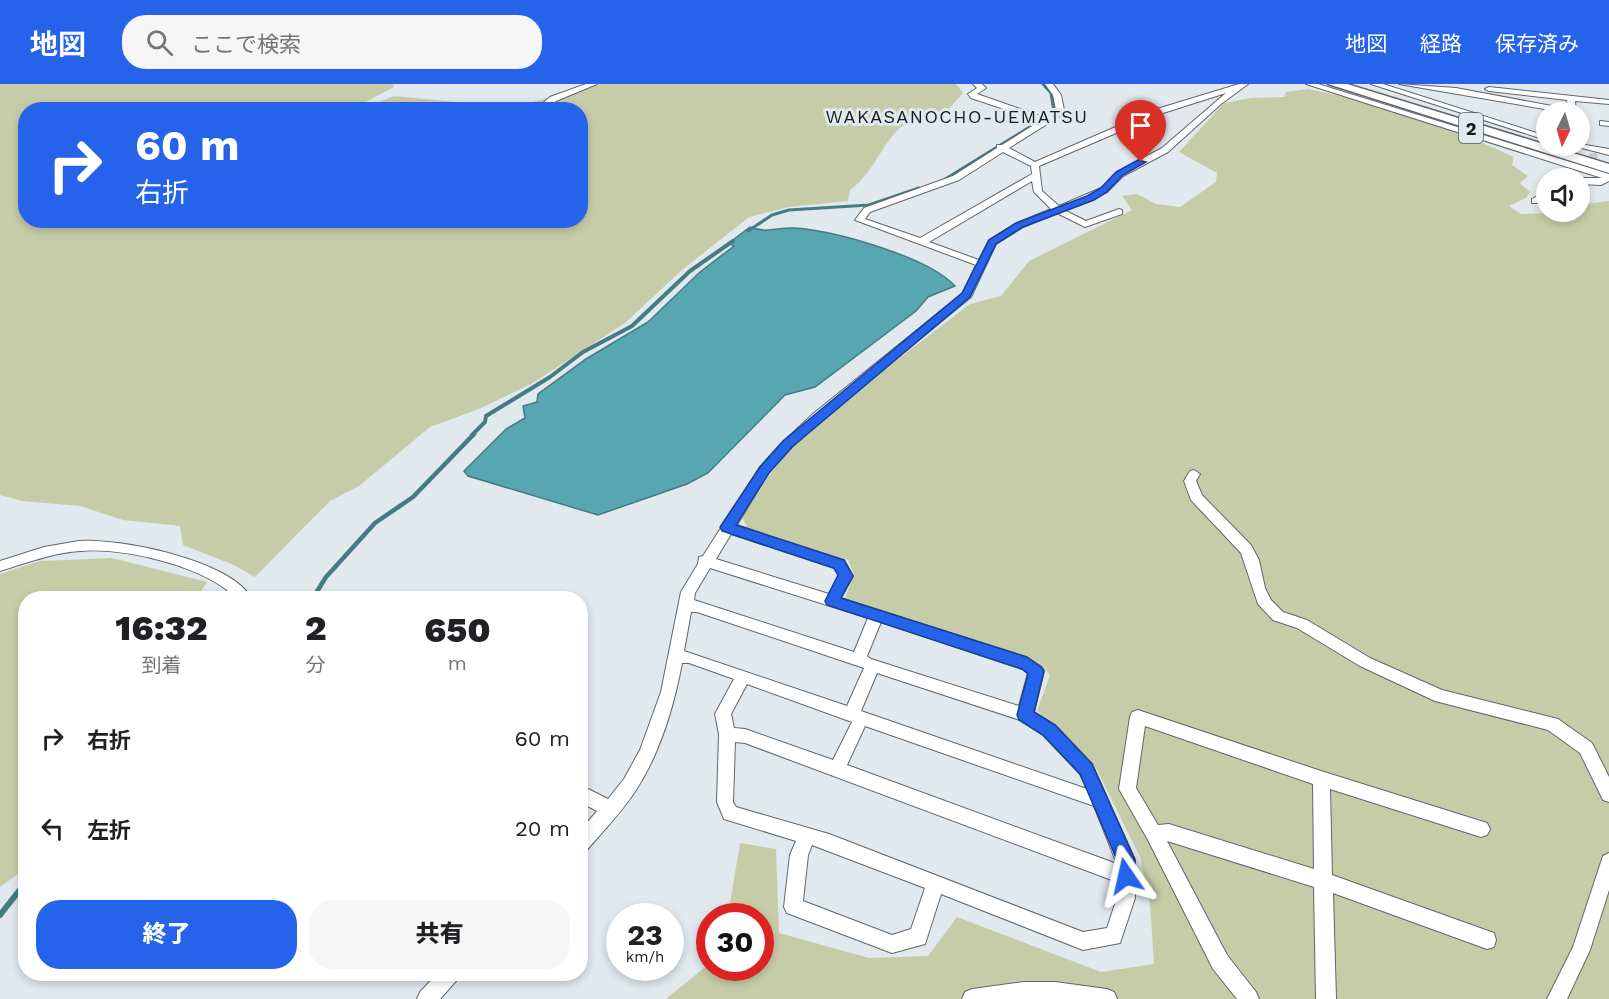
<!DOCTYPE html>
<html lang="ja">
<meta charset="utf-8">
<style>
body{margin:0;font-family:"Work Sans","Noto Sans JP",sans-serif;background:#f6f6f6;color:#202124;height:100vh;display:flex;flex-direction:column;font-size:22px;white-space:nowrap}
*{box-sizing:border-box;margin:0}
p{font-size:20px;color:#757577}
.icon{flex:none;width:33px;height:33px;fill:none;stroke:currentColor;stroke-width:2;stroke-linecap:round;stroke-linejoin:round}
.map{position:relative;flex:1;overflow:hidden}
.drawer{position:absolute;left:18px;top:507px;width:570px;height:390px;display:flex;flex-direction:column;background:#fff;border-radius:24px;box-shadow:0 3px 9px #0003}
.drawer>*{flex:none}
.top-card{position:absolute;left:18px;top:18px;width:570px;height:126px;border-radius:24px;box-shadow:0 3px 9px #0003;background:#2563eb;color:#fff;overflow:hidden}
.needle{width:39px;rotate:185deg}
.tools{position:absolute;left:1536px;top:18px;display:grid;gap:12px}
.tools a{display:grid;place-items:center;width:54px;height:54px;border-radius:50%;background:#fff;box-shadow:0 3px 9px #0003;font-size:30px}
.speed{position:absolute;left:606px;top:819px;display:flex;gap:12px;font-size:30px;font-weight:700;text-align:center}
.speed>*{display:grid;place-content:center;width:78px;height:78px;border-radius:50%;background:#fff;box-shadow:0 3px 9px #0003;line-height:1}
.speed small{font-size:15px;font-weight:400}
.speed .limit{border:9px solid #d22;background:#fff;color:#111}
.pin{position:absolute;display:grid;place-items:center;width:51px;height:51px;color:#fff;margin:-62px -26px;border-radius:50% 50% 50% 0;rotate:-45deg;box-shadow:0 0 6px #0007}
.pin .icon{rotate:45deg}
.me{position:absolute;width:66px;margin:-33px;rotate:349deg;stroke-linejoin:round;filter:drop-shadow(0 0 4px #0008)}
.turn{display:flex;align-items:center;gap:21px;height:126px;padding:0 18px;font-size:27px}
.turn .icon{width:78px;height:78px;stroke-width:2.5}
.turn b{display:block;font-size:42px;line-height:51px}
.eta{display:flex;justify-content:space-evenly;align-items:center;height:102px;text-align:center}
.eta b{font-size:36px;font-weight:800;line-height:42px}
.action{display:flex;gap:12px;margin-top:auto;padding:12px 18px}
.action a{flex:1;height:69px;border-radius:24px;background:#2563eb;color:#fff;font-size:24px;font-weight:800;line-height:69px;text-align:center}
.action a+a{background:#f6f6f6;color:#202124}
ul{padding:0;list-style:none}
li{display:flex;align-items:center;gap:18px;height:90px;padding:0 18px}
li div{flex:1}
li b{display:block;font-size:22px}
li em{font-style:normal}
header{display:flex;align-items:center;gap:36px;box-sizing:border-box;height:84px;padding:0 30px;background:#2563eb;color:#fff}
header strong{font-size:28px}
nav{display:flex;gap:33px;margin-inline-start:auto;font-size:21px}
.search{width:420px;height:54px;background:#f6f6f6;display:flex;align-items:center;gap:15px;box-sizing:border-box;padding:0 21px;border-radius:24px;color:#757577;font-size:22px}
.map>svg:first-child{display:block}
.green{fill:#c7cca8}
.water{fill:#57a6b0;stroke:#447c84;stroke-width:1.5}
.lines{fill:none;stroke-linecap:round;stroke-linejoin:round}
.stream-far3{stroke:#447c84;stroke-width:3}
.stream-far2{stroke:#447c84;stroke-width:4}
.stream-far1{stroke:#447c84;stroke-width:4.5}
.stream{stroke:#447c84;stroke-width:6}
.minor-tunnel{stroke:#c3c9cf;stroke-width:8;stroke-dasharray:8 4.5;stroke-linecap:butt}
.minor-casing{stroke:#60666c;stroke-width:2}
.trunk-casing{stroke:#60666c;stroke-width:3}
.minor{fill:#fff;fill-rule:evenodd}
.trunk{fill:#fff;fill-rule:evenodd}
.route{fill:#2563eb;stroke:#184099;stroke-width:1.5}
.labels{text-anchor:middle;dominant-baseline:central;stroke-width:6;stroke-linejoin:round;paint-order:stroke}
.far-quarter-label{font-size:18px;letter-spacing:1.5px;fill:#181b1d;stroke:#e1e8ee}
.shield{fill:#e1e8ee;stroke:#54585c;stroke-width:1.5}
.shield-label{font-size:18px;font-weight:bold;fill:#181b1d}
</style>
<header>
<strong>地図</strong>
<div class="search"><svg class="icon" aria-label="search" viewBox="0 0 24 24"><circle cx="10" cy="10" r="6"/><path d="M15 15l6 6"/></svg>ここで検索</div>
<nav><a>地図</a><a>経路</a><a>保存済み</a></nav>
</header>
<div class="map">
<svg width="1609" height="915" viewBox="0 0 1609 915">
<rect width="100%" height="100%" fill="#e1e8ee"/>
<!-- green -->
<path class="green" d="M0,0H393L394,3L352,25L26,26V136H580V26L506,25L600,0H956L963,9L945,29C936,30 925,30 917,33C885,45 877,88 850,106L848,117L789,123L749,133L682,186L625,239L533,299L479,325L430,343L359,402L330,417L255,493L234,481L183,461L180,442L123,436L80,422L22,417L0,411Z
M1308,5C1379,19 1449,43 1514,73L1512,81L1528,92L1520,99L1530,108L1526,114L1509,122L1521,130L1580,128V121L1609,117V915H666L709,880L710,884H760V832H728L740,759L776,765L779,849L869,874L928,872L957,833L1101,888L1154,880L1150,820L1140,773L1096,684L1037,627L1050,591L1040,579L845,514L854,490L848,476L747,443L740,429L793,361L873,294L970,220L1001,212L1029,177L1132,126L1122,112L1137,110L1156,120L1180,123L1216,98L1217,89L1179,68L1224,19L1251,14L1284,13L1286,8Z
M394,12L465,19L462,25H361Z
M112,474L207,498L198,512L200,514H26L25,785L0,803V490L40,477Z"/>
<!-- water -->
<path class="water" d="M750,143C768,150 777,143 795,144C836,147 928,173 955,202L928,213L916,227L815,303L785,311L708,389L687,400L598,431L468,392L464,387L506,345L525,334L523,322L537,318L538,310L586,275L648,238L700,188L734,162L729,159Z"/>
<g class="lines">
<!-- stream-far3 -->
<path class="stream-far3" d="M942,97L1054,28L1051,9L1043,0
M748,147L772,131L789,126L869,121L919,104"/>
<!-- stream-far2 -->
<path class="stream-far2" d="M472,351L485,338L486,332L550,293L583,268L632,242L690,187L733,157"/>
<!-- stream-far1 -->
<path class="stream-far1" d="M313,514L326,493L375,439L413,413L474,350"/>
<!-- stream -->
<path class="stream" d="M0,831L26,798"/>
<!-- minor-tunnel -->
<path class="minor-tunnel" d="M1593,69L1595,89"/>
<defs>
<path id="minor" d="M586,0H597L556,17L545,26H535L550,13Z
M973,0H982L986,4L977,10L1046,34L1056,26L1053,11L1045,0H1053L1061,11L1064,26L1060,32L1009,64L1035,78L1157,25L1239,0H1248L1221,20L1168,68L1123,92L1107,108L1064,126L1086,137L1119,125L1122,126V130L1085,143L1057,129L1023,143L996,160L971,213L821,336L792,363L768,389L737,441L844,476L853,492L841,514L1027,574L1041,582L1044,587L1034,628L1055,641L1092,680L1135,776V814L1120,859L1083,866L941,810L925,860L892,869L787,829L784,823L790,771L796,757L724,735L717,718L719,650L715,630L734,595L689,579H682C674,622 660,669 636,706C622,728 603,747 586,767L580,769V747L597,727L580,718V701L608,715L624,695L640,666L661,608L681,508L698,480L699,473L703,472L760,383L784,357L813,330L963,209L976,181L855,136L864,124L953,92L997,64V61H1002L1040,37L971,14L968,10L977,4ZM1226,9L1162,64L1117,88L1101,104L1059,122L1042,107L1039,82L1163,29ZM1003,68L1031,82L1032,90L920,154L865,135L870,128L959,96ZM1032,97L1034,108L1051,125L1017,139L989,156L979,176L929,158ZM731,450L834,484L839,492L829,510L716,475ZM710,484L868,534L854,568L694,516L695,509ZM691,528H697L864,584L847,622L684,567ZM881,538L1022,585L1028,589L1019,622L871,575L867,572ZM877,589L1020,636L1043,651L1080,690L1087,705L861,627ZM747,600L852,638L833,676L745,645L734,644L731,630ZM865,642L1094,722L1117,780L847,681ZM735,658L745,659L1117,798V814L1107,844L1083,848L829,750L736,723L733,718ZM812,761L925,804L911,845L892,851L803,817L808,771Z
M1306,0H1318L1609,90V97L1601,101L1580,100L1579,94H1602Z
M1371,0H1383L1546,52V56Z
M1399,0L1456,4L1568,25L1567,16L1489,7L1485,5L1489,3L1609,16V20L1575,17L1576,28H1562Z
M1600,37L1609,38V42L1600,41Z
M1580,60L1609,65V71L1574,62Z
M1546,107V114L1538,119H1532V115Z
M1194,386L1200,390L1196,397L1202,411L1251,461L1259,476L1265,504L1271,516L1283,528L1307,536L1370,574L1442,606L1558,635L1592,659L1609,693V718L1603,716L1580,669L1548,646L1435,617L1360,582L1297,544L1273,536L1258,520L1241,469L1191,416L1184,397L1190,387Z
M79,457C119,454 231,476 251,514H236C205,482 124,463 80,467C52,469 26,479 0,487V477L44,463Z
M1138,626L1321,687L1487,739L1490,745L1487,751L1481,753L1330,705L1332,791L1494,849L1496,856L1494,863L1487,865L1333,809L1336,915H1316L1314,803L1167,757L1227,871L1256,908L1259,915H1237L1213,885L1148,756L1119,705L1130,633L1132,628ZM1145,642L1313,700L1314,785L1169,740L1158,741L1136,704Z
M1609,769V806L1590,866L1567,915H1547L1573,863L1603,772Z
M437,890H459L456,897L440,915H417L420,908Z
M1024,898H1055L1107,905L1114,908L1117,915H962L965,908L972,905Z"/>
<path id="trunk" d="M1328,0H1347L1609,80V89Z"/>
</defs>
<!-- minor casing -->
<use href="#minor" class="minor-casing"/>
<!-- trunk casing -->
<use href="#trunk" class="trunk-casing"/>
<!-- minor -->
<use href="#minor" class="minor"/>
<!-- trunk -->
<use href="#trunk" class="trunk"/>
</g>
<!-- route -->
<path class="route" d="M1138,76L1146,78L1123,91L1107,108L1094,116L1023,143L996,160L970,213L792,363L769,389L736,441L844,476L853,492L841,514L1027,573L1041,583L1044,587L1034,628L1055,641L1092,680L1135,776L1132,798L1126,801L1120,798L1117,776L1080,690L1043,651L1019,636L1017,631L1028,590L1022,585L827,521L825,517L838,491L834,484L722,447L720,443L760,383L783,357L962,209L989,156L1016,139L1087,112L1101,104L1116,88Z"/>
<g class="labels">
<!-- far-quarter labels -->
<g class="far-quarter-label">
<text x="957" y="32">WAKASANOCHO-UEMATSU</text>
</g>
<!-- shield labels -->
<rect class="shield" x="1459" y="29" width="24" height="30" rx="4.5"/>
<g class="shield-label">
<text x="1471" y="44">2</text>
</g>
</g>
</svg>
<div class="tools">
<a><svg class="needle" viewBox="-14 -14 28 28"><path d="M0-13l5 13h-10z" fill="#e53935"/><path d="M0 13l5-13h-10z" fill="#757577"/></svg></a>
<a><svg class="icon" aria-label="sound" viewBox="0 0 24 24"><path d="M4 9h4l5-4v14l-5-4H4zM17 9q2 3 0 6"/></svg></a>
</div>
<div class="speed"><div>23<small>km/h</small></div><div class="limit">30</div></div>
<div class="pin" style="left:1141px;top:78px;background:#d93025"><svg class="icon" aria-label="arrive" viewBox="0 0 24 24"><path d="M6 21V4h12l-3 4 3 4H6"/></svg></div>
<svg class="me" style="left:1126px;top:792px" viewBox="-20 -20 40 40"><path d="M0-17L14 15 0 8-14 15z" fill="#2563eb" stroke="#fff" stroke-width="4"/></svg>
<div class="top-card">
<div class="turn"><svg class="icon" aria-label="right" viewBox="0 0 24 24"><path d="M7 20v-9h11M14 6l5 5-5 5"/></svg><div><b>60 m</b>右折</div></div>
</div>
<section class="drawer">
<div class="eta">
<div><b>16:32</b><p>到着</p></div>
<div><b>2</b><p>分</p></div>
<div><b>650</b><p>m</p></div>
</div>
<ul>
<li><svg class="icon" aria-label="right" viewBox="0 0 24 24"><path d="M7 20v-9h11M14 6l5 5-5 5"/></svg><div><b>右折</b></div><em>60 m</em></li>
<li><svg class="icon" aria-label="left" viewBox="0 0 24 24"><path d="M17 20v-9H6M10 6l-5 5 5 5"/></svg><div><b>左折</b></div><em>20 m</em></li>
</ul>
<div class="action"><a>終了</a><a>共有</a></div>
</section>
</div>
